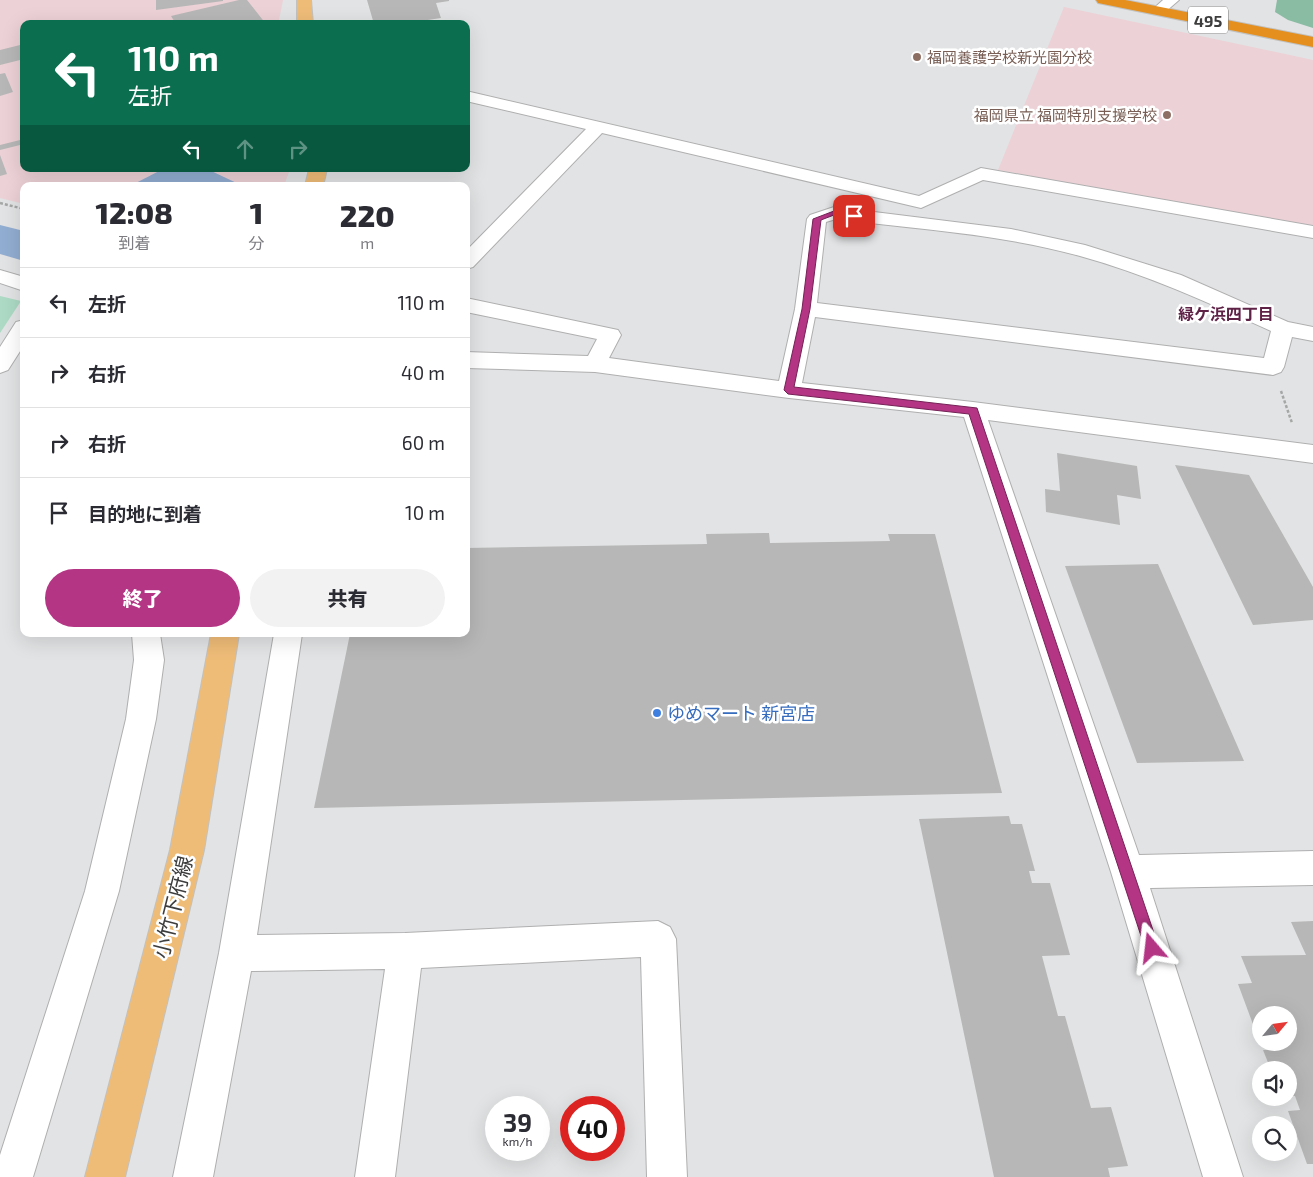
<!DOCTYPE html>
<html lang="ja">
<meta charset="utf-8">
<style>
body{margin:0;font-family:"Exo 2","Noto Sans JP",sans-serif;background:#f2f2f3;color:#2b2b33;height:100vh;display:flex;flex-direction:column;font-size:19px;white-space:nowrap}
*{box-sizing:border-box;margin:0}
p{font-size:16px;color:#7c7c81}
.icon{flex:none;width:28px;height:28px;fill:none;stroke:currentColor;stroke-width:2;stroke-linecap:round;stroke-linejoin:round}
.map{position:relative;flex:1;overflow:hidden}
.drawer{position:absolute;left:20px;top:182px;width:450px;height:455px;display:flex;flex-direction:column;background:#fff;border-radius:10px;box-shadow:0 5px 20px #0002}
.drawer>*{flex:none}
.top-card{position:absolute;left:20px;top:20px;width:450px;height:152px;border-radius:10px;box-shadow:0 5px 20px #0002;background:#0b6e4f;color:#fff;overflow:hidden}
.needle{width:32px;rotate:61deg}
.tools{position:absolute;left:1252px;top:1006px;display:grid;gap:10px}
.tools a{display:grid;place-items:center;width:45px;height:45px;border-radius:50%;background:#fff;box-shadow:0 5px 20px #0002;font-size:25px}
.speed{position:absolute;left:485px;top:1096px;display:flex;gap:10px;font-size:25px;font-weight:700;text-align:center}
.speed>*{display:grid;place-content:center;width:65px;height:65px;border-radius:50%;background:#fff;box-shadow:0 5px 20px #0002;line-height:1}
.speed small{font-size:12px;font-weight:400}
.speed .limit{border:8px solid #d22;background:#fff;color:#111}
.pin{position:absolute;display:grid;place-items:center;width:42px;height:42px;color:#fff;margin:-21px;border-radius:10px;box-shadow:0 2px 8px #0006}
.me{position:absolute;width:55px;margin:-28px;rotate:343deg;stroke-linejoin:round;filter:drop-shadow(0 0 4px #0008)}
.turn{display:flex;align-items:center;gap:18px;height:105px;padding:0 25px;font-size:22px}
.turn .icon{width:65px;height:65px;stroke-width:2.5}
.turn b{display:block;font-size:35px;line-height:42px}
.lanes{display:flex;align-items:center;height:48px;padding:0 25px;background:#0003;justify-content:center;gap:25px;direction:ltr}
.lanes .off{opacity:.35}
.eta{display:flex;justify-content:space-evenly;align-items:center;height:85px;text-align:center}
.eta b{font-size:30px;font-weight:800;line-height:35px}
.action{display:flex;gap:10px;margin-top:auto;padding:10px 25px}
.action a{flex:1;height:58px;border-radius:30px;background:#b33584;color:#fff;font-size:20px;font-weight:800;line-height:58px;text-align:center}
.action a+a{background:#f2f2f3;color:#2b2b33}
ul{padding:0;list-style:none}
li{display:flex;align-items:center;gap:15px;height:70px;padding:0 25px;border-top:1px solid #e1e1e2}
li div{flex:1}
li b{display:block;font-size:19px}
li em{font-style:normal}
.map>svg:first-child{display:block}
.education{fill:#ecd1d6}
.green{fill:#acdac4}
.forest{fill:#8abba3}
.water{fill:#91add1}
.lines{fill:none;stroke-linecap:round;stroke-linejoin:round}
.river{fill:#91add1;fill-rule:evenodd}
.building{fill:#b7b7b7}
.minor-casing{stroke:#afafb0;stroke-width:2}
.major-casing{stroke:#c1c1c1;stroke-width:2}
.highway-casing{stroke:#c1c1c1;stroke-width:2}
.path{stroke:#a5a6a6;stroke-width:2.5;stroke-dasharray:3 2;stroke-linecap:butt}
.minor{fill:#fff;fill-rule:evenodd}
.major{fill:#efbc78;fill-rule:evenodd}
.highway{fill:#e48f1e;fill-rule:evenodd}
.route{fill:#b33584;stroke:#742256}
.education-dot{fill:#8d6e63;stroke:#fff;stroke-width:2}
.shop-dot{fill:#3f7fe0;stroke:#fff;stroke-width:2}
.labels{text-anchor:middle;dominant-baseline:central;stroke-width:5;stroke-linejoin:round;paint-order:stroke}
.far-education-label{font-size:15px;fill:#785e54;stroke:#fff;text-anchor:start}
.shield{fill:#fff;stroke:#777;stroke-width:1}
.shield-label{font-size:16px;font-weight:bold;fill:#3d3d3d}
.far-neighbourhood-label{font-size:16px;font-weight:bold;fill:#5f2247;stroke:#fff}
.shop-label{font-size:18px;fill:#366cbe;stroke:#fff;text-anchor:start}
.near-street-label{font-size:21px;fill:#3d3d3d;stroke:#fff}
</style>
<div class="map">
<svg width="1313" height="1177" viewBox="0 0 1313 1177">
<rect width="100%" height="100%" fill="#e2e3e4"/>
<!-- education -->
<path class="education" d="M0,0H283L279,20L281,24H24V169H290L284,186H24V204L0,198Z
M1064,7L1313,60V227L998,170Z"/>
<!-- green -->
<path class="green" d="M0,296L21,301L0,333Z"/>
<!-- forest -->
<path class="forest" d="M1277,0H1313V28L1288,20L1275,12Z"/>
<!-- water -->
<path class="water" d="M163,169H207L243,186H130Z"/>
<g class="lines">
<!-- river -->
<path class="river" d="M0,225L24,231V261L0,254Z"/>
</g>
<!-- building -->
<path class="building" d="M156,0H223V1L156,10Z
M239,0H247L266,24H176L171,16Z
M367,0H449V1L436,3L441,18L401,24H374Z
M24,44V59L0,65V50Z
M5,73L13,92L0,96V74Z
M24,139V144L0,150V145Z
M0,155L7,174L0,176Z
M1057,453L1137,466L1141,499L1117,495L1120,525L1046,512L1045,489L1060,491Z
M1175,465L1249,475L1313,587V620L1253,625Z
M769,533L770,543L890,541L888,534H935L1002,793L314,808L350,634H466V548L707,544L706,534Z
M1158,564L1244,761L1137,763L1065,566Z
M1009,816L1011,824H1022L1035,871H1029L1032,883H1050L1070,955L1042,956L1058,1016H1065L1091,1108L1111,1107L1128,1166L1108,1168L1110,1177H994L919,819Z
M1313,921V1164H1307L1288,1111L1300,1110L1295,1096H1289V1070H1271L1263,1050H1277L1274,1042H1289V1015H1261V1035H1257L1238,984L1252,983L1241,956L1306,955L1291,922Z"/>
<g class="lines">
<defs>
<path id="minor" d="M1163,0H1179L1164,13H1154L1152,10Z
M466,91L919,196L981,168L1313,226V238L983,180L921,208L602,133L473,267L466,269V251L586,129L466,101Z
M834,207L1011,229L1085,245L1181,275L1288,322L1313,327V341L1292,337L1284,367L1281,372L1273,375L815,317L802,383L973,402L1313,445V463L988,420L1139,855L1313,851V885L1150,888L1243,1177H1203L1111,872L964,417L789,398L595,372L466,368V352L588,356L597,339L466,312V298L618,330L621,335L609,358L779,381L795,309L807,219L810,215ZM836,219C917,229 1001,234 1080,256C1146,274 1209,303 1271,331L1264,358L817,303L826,222Z
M0,270L24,277V291L0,283Z
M24,320V345L8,370L0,373V347L16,322Z
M132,634H160L164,660L156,719L119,891L33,1177H0V1155L85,891L126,719L134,660Z
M274,634H302L257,935L405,933L658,921L670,927L676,939L687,1177H647L641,957L421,968L395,1177H355L385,969L251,971L213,1177H173L219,953Z"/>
<path id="major" d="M297,0H311L313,24H297Z
M309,169H327L323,186H305Z
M211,634H239L204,850L125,1177H85L170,850Z"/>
<path id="highway" d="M1096,0H1125L1313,37V47L1103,4L1098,3Z"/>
</defs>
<!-- minor casing -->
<use href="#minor" class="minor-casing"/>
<!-- major casing -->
<use href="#major" class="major-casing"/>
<!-- highway casing -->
<use href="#highway" class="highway-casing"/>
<!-- path -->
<path class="path" d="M0,203L24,209
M1281,391L1292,423"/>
<!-- minor -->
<use href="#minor" class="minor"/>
<!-- major -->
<use href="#major" class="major"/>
<!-- highway -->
<use href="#highway" class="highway"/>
</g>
<!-- route -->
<path class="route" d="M834,211L854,213L858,216L854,218L834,215L821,220L810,309L794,387L977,408L1159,948L1157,954L1152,956L1147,954L1145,948L969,414L788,394L784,390L802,309L813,219Z"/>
<!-- markers -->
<g class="education-dot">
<circle cx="917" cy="57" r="5"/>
<circle cx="1167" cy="115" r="5"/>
</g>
<circle class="shop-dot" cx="657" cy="713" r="5"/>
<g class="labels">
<!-- far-education labels -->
<g class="far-education-label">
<text x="927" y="57">福岡養護学校新光園分校</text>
<text x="1157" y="115" text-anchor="end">福岡県立 福岡特別支援学校</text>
</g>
<!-- shield labels -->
<rect class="shield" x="1188" y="6.5" width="40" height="27" rx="4"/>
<g class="shield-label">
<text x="1208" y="20">495</text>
</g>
<!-- far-neighbourhood labels -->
<g class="far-neighbourhood-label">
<text x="1226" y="313">緑ケ浜四丁目</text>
</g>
<!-- shop labels -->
<g class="shop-label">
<text x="667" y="713">ゆめマート 新宮店</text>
</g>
<!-- near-street labels -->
<g class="near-street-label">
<text transform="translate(172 907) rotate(-76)">小竹下府線</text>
</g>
</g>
</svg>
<div class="tools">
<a><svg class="needle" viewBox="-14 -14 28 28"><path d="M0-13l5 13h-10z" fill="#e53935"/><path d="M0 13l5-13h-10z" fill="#7c7c81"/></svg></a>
<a><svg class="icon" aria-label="sound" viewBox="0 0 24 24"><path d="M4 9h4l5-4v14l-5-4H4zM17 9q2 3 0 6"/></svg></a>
<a><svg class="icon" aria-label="search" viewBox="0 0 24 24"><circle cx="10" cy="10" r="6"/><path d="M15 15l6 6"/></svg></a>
</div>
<div class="speed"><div>39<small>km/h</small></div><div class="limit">40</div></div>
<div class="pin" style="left:854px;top:216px;background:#d93025"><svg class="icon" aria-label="arrive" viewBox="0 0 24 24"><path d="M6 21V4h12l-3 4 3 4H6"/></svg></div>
<svg class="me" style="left:1152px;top:948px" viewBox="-20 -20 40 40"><path d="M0-17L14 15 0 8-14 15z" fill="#b33584" stroke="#fff" stroke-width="4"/></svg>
<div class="top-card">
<div class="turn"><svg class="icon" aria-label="left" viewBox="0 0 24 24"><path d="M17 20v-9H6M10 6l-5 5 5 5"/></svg><div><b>110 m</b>左折</div></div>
<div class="lanes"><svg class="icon" aria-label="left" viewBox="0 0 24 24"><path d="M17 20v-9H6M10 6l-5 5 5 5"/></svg><svg class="icon off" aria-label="ahead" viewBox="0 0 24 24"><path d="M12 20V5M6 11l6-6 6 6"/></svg><svg class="icon off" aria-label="right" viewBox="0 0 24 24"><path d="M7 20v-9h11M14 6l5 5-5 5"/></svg></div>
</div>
<section class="drawer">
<div class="eta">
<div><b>12:08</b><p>到着</p></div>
<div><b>1</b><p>分</p></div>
<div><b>220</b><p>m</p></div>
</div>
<ul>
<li><svg class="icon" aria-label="left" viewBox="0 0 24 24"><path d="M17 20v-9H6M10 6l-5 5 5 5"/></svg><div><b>左折</b></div><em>110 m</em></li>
<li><svg class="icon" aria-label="right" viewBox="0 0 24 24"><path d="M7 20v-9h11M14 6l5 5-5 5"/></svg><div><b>右折</b></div><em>40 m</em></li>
<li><svg class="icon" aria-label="right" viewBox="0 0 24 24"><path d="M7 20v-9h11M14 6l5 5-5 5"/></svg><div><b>右折</b></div><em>60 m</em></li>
<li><svg class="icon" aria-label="arrive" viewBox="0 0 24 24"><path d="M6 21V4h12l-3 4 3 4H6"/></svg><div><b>目的地に到着</b></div><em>10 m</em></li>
</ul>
<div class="action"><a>終了</a><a>共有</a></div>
</section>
</div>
